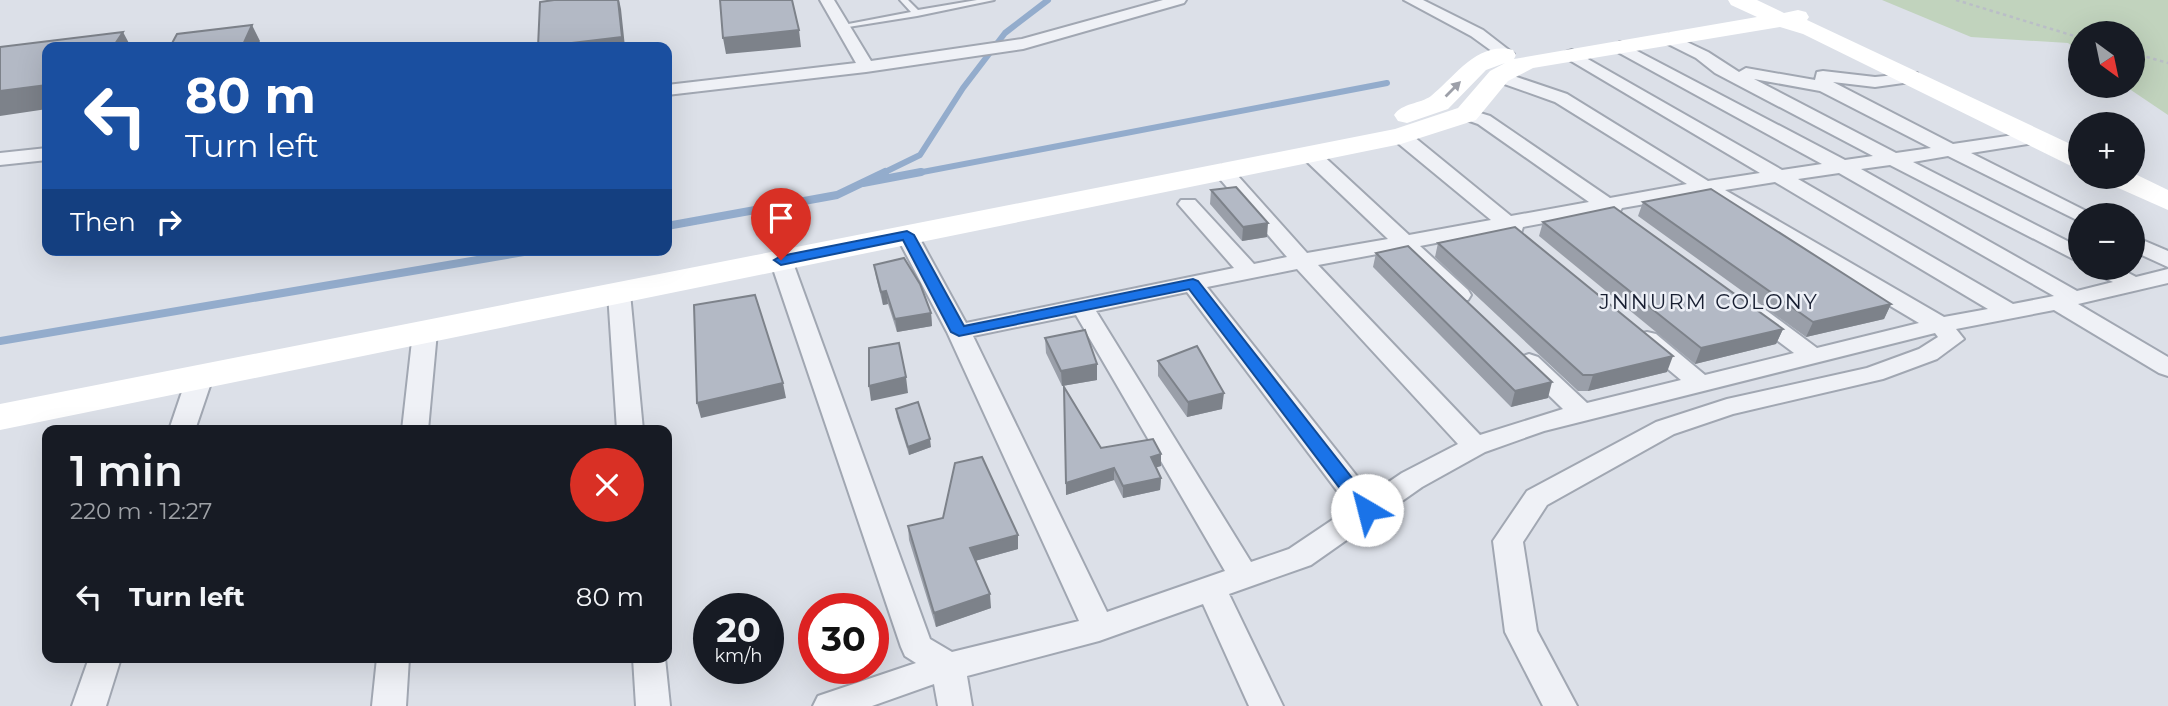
<!DOCTYPE html>
<meta charset="utf-8">
<style>
body{margin:0;font-family:Montserrat,sans-serif;background:#20242c;color:#f1f3f6;height:100vh;display:flex;flex-direction:column;font-size:26px;white-space:nowrap}
*{box-sizing:border-box;margin:0}
p{font-size:23px;color:#9ea1a6}
.icon{flex:none;width:38px;height:38px;fill:none;stroke:currentColor;stroke-width:2;stroke-linecap:round;stroke-linejoin:round}
.map{position:relative;flex:1;overflow:hidden}
.sheet{position:absolute;left:42px;top:425px;width:630px;height:238px;display:flex;flex-direction:column;background:#171b24;border-radius:14px;box-shadow:0 7px 28px #0002}
.sheet>*{flex:none}
.hud{position:absolute;left:42px;top:42px;width:630px;height:214px;border-radius:14px;box-shadow:0 7px 28px #0002;background:#1a4fa0;color:#fff;overflow:hidden}
.needle{width:46px;rotate:147deg}
.buttons{position:absolute;left:2068px;top:21px;display:grid;gap:14px}
.buttons a{display:grid;place-items:center;width:77px;height:77px;border-radius:50%;background:#171b24;box-shadow:0 7px 28px #0002;font-size:35px}
.speed{position:absolute;left:693px;top:593px;display:flex;gap:14px;font-size:35px;font-weight:700;text-align:center}
.speed>*{display:grid;place-content:center;width:91px;height:91px;border-radius:50%;background:#171b24;box-shadow:0 7px 28px #0002;line-height:1}
.speed small{font-size:18px;font-weight:400}
.speed .limit{border:10px solid #d22;background:#fff;color:#111}
.pin{position:absolute;display:grid;place-items:center;width:60px;height:60px;color:#fff;margin:-72px -30px;border-radius:50% 50% 50% 0;rotate:-45deg;box-shadow:0 0 7px #0007}
.pin .icon{rotate:45deg}
.me{position:absolute;width:77px;margin:-38px;rotate:323deg;stroke-linejoin:round;filter:drop-shadow(0 0 5px #0008)}
.turn{display:flex;align-items:center;gap:24px;height:147px;padding:0 28px;font-size:32px}
.turn .icon{width:91px;height:91px;stroke-width:2.5}
.turn b{display:block;font-size:49px;line-height:60px}
.then{display:flex;align-items:center;height:66px;padding:0 28px;background:#0003;gap:14px;font-size:26px}
.round{display:grid;place-items:center;flex:none;width:74px;height:74px;border-radius:37px;background:#20242c}
.summary{display:flex;align-items:center;justify-content:space-between;height:119px;padding:0 28px}
h1{font-size:42px;font-weight:600;line-height:52px}
ul{padding:0;list-style:none}
li{display:flex;align-items:center;gap:21px;height:105px;padding:0 28px}
li div{flex:1}
li b{display:block;font-size:26px}
li em{font-style:normal}
.map>svg:first-child{display:block}
.green{fill:#c1d3bd}
.lines{fill:none;stroke-linecap:round;stroke-linejoin:round}
.stream-far1{stroke:#93accc;stroke-width:6}
.stream{stroke:#93accc;stroke-width:8}
.lane-casing{stroke:#a1a7b2;stroke-width:4}
.street-casing{stroke:#a1a7b2;stroke-width:4}
.path{stroke:#babec7;stroke-width:2.5;stroke-dasharray:3.5 3.5;stroke-linecap:butt}
.lane{fill:#eff1f6;fill-rule:evenodd}
.street{fill:#eff1f6;fill-rule:evenodd}
.secondary{fill:#fff;fill-rule:evenodd}
.wall{fill:#9a9fa9}
.shaded-wall{fill:#7d828a}
.building{fill:#b3b9c5;stroke:#7d828a;stroke-width:2}
.oneway{fill:#9da0a9}
.route{fill:#1a73e8;stroke:#114b97;stroke-width:2}
.labels{text-anchor:middle;dominant-baseline:central;stroke-width:5;stroke-linejoin:round;paint-order:stroke}
.neighbourhood-label{font-size:21px;letter-spacing:2px;fill:#171e31;stroke:#eceff6}
</style>
<div class="map">
<svg width="2168" height="706" viewBox="0 0 2168 706">
<rect width="100%" height="100%" fill="#dce0e8"/>
<!-- green -->
<path class="green" d="M1882,0H2168V115L2125,86H2133V33H2081V53L2068,43L1971,37Z"/>
<g class="lines">
<!-- stream-far1 -->
<path class="stream-far1" d="M881,174L920,155L963,88L1005,33L1048,0
M912,174L1387,83"/>
<!-- stream -->
<path class="stream" d="M863,183L921,172
M667,226L837,195L885,172
M0,341L536,250"/>
<defs>
<path id="lane" d="M900,0H908L918,10L977,0H994L917,16L842,28L838,26L911,12Z"/>
<path id="street" d="M820,0H834L871,61L1022,39L1163,0H1186L1184,3L1023,49L866,72L667,95V85L856,63Z
M1404,0H1423L1483,30L1514,54L1506,59L1500,57L1471,36Z
M1670,34L1708,52L1739,72L1746,68L1815,80L1817,72L1823,71L1875,77L1917,73L1919,77L1917,81L1875,87L1833,82L1953,144L2034,132L2041,134L2043,138L2041,142L1971,153L2088,212L2091,215H2081V222L1948,156L1913,162L2081,248V263L1890,165L1861,169L2077,291L2113,282L2094,273L2091,268H2119L2136,277L2168,269V283L2078,304L2168,357V376L2159,373L2054,310L1956,329L1964,339L1937,359L1883,379L1733,414L1674,434L1547,505L1523,542L1537,631L1577,706H1543L1505,632L1493,541L1527,491L1656,422L1727,399L1867,368L1919,349L1938,337L1935,333L1544,431L1485,452L1422,487L1311,565L1229,594L1283,706H1249L1203,604L1099,641L967,676L972,706H938L934,684L872,706H813L818,696L916,663L905,656L901,647L770,260L773,255H789L792,260L930,639L952,652L1079,621L947,332L896,235L899,230H915L966,323L1234,268L1178,204L1181,200H1195L1254,264L1287,257L1213,171L1223,165L1230,167L1307,253L1388,239L1303,158L1301,154L1303,150H1317L1409,235L1491,220L1394,140L1392,136L1401,130L1408,132L1511,216L1589,202L1478,124L1461,118L1458,114L1467,109L1490,116L1610,198L1687,184L1555,102L1493,80L1491,76L1499,71L1567,94L1708,181L1760,173L1566,58L1564,55L1566,52L1572,50L1782,170L1822,164L1614,50L1612,47L1620,42L1845,160L1873,156L1715,73L1696,58L1664,42L1662,39ZM1754,79L1820,91L1931,148L1896,153ZM1839,173L2054,296L2013,304L1798,179ZM1775,182L1988,309L1944,317L1725,190ZM1702,194L1919,323L1817,348L1763,308H1747L1743,313L1747,318L1794,353L1705,375L1656,334L1647,332L1638,334L1635,339L1638,344L1681,380L1587,403L1538,357L1529,354L1520,357L1517,362L1520,367L1563,409L1480,435L1318,265L1399,250L1452,300H1468L1471,295L1468,290L1420,246L1503,230L1514,235L1521,233L1523,227L1603,212L1612,215L1619,213L1622,208ZM1297,269L1458,444L1402,473L1371,494L1207,287ZM1187,292L1350,508L1289,549L1251,562L1096,311ZM1076,315L1225,571L1107,612L973,336Z
M47,148V160L0,165V153Z
M2133,236L2168,251V267L2133,251Z
M619,286L627,288L630,293L643,430H617L608,293L611,288Z
M425,325L433,327L437,332L428,430H402L413,332L417,327Z
M200,369L209,371L213,377L195,430H169L187,377L191,371Z
M89,658H121L106,706H72Z
M377,658H409L406,706H372Z
M633,658H665L670,706H636Z"/>
</defs>
<!-- lane casing -->
<use href="#lane" class="lane-casing"/>
<!-- street casing -->
<use href="#street" class="street-casing"/>
<!-- path -->
<path class="path" d="M1956,0L2081,38
M2133,53L2168,63"/>
<!-- lane -->
<use href="#lane" class="lane"/>
<!-- street -->
<use href="#street" class="street"/>
<!-- secondary -->
<path class="secondary" d="M1728,0H1757L1784,13L1798,10L1806,12L1809,17L1807,20L2081,149V169L2071,166L1803,34L1780,27L1533,68L1508,81L1476,120L1401,144L0,430V404L1395,129L1458,108L1490,71L1505,63L1486,70L1448,109L1407,123L1398,121L1394,115C1402,103 1420,104 1431,96C1455,77 1477,41 1513,50L1516,55L1514,59L1757,17L1731,5Z
M2133,173L2168,190V210L2107,183L2102,177H2133Z"/>
</g>
<!-- wall -->
<path class="wall" d="M1211,190L1267,237L1242,241L1210,204Z
M1643,202L1891,304L1884,319L1806,337L1638,216Z
M1543,222L1783,329L1776,344L1695,364L1539,236Z
M1438,243L1667,372L1588,391H1578L1435,257Z
M1376,253L1548,398L1511,407L1373,267Z
M874,265L931,313L932,326L897,332L888,304L883,305L876,277Z
M1045,338L1097,364V380L1062,386L1046,353Z
M1158,361L1222,409L1187,417L1158,376Z
M1064,387L1101,448L1161,454V466L1156,467L1161,478L1160,490L1123,498L1114,480L1066,495Z
M896,409L931,447L909,455L897,417Z
M908,526L1018,549L975,561L991,608L936,627L909,540Z"/>
<!-- shaded-wall -->
<path class="shaded-wall" d="M618,0H619L621,9L625,47H538Z
M252,25L260,41L257,47H242Z
M799,30L801,47L726,54L723,38Z
M123,32L131,47H113Z
M47,85V109L0,116V91Z
M1268,223L1267,237L1242,241L1243,227Z
M886,291L888,304L883,305L881,292Z
M1891,304L1884,319L1806,337L1813,322Z
M931,313L932,326L897,332L895,319Z
M1783,329L1776,344L1695,364L1701,348Z
M1673,356L1667,372L1588,391L1593,375Z
M1097,364V380L1062,386L1061,371Z
M906,377L908,393L871,401L869,386Z
M1552,382L1548,398L1511,407L1515,391Z
M783,383L786,398L701,418L697,403Z
M1224,393L1222,409L1187,417L1188,402Z
M930,439L931,447L909,455L908,447Z
M1161,454V466L1151,469V457Z
M1114,468V480L1066,495V483Z
M1161,478L1160,490L1123,498V486Z
M1018,535V549L971,562L970,548Z
M990,594L991,608L936,627L934,613Z"/>
<!-- building -->
<path class="building" d="M554,0H618L622,37L538,47L540,2Z
M720,0H792L799,30L723,38Z
M252,25L242,47H170L177,34Z
M123,32L113,47H47V85L0,91V47Z
M1236,187L1268,223L1243,227L1211,190Z
M1711,189L1891,304L1813,322L1643,202Z
M1614,207L1783,329L1701,348L1543,222Z
M1515,227L1673,356L1593,375H1583L1438,243Z
M1408,246L1552,382L1515,391L1376,253Z
M904,258L920,284L931,313L895,319L886,291L881,292L874,265Z
M755,295L783,383L697,403L694,305Z
M1085,330L1097,364L1061,371L1045,338Z
M899,343L906,377L869,386V348Z
M1197,346L1224,393L1188,402L1158,361Z
M1064,387L1101,448L1153,439L1161,454L1151,457L1161,478L1123,486L1114,468L1066,483Z
M918,402L930,439L908,447L896,409Z
M982,457L1018,535L970,548L990,594L934,613L908,526L943,518L955,463Z"/>
<!-- one-way arrows -->
<defs><path id="oneway-solid" d="M-6-.8H1V-3.2L6.5 0L1 3.2V.8H-6Z" transform="scale(1.75)"/></defs>
<use class="oneway" href="#oneway-solid" transform="translate(1453 89) rotate(-45)"/>
<!-- route -->
<path class="route" d="M907,231L914,235L964,326L1193,279L1198,281L1374,506L1376,510L1374,515H1360L1189,289L959,336L951,332L903,240L781,265L774,260L781,256Z"/>
<g class="labels">
<!-- neighbourhood labels -->
<g class="neighbourhood-label">
<text x="1709" y="301">JNNURM COLONY</text>
</g>
</g>
</svg>
<div class="buttons">
<a><svg class="needle" viewBox="-14 -14 28 28"><path d="M0-13l5 13h-10z" fill="#e53935"/><path d="M0 13l5-13h-10z" fill="#9ea1a6"/></svg></a>
<a>+</a>
<a>−</a>
</div>
<div class="speed"><div>20<small>km/h</small></div><div class="limit">30</div></div>
<div class="pin" style="left:781px;top:260px;background:#d93025"><svg class="icon" aria-label="arrive" viewBox="0 0 24 24"><path d="M6 21V4h12l-3 4 3 4H6"/></svg></div>
<svg class="me" style="left:1367px;top:510px" viewBox="-20 -20 40 40"><circle r="19" fill="#fff"/><path d="M0-13L10 11 0 6-10 11z" fill="#1a73e8"/></svg>
<div class="hud">
<div class="turn"><svg class="icon" aria-label="left" viewBox="0 0 24 24"><path d="M17 20v-9H6M10 6l-5 5 5 5"/></svg><div><b>80 m</b>Turn left</div></div>
<div class="then">Then<svg class="icon" aria-label="right" viewBox="0 0 24 24"><path d="M7 20v-9h11M14 6l5 5-5 5"/></svg></div>
</div>
<section class="sheet">
<div class="summary"><div><h1>1 min</h1><p>220 m · 12:27</p></div><a class="round" style="background:#d93025;color:#fff"><svg class="icon" aria-label="close" viewBox="0 0 24 24"><path d="M6 6l12 12M18 6L6 18"/></svg></a></div>
<ul>
<li><svg class="icon" aria-label="left" viewBox="0 0 24 24"><path d="M17 20v-9H6M10 6l-5 5 5 5"/></svg><div><b>Turn left</b></div><em>80 m</em></li>
</ul>
</section>
</div>
